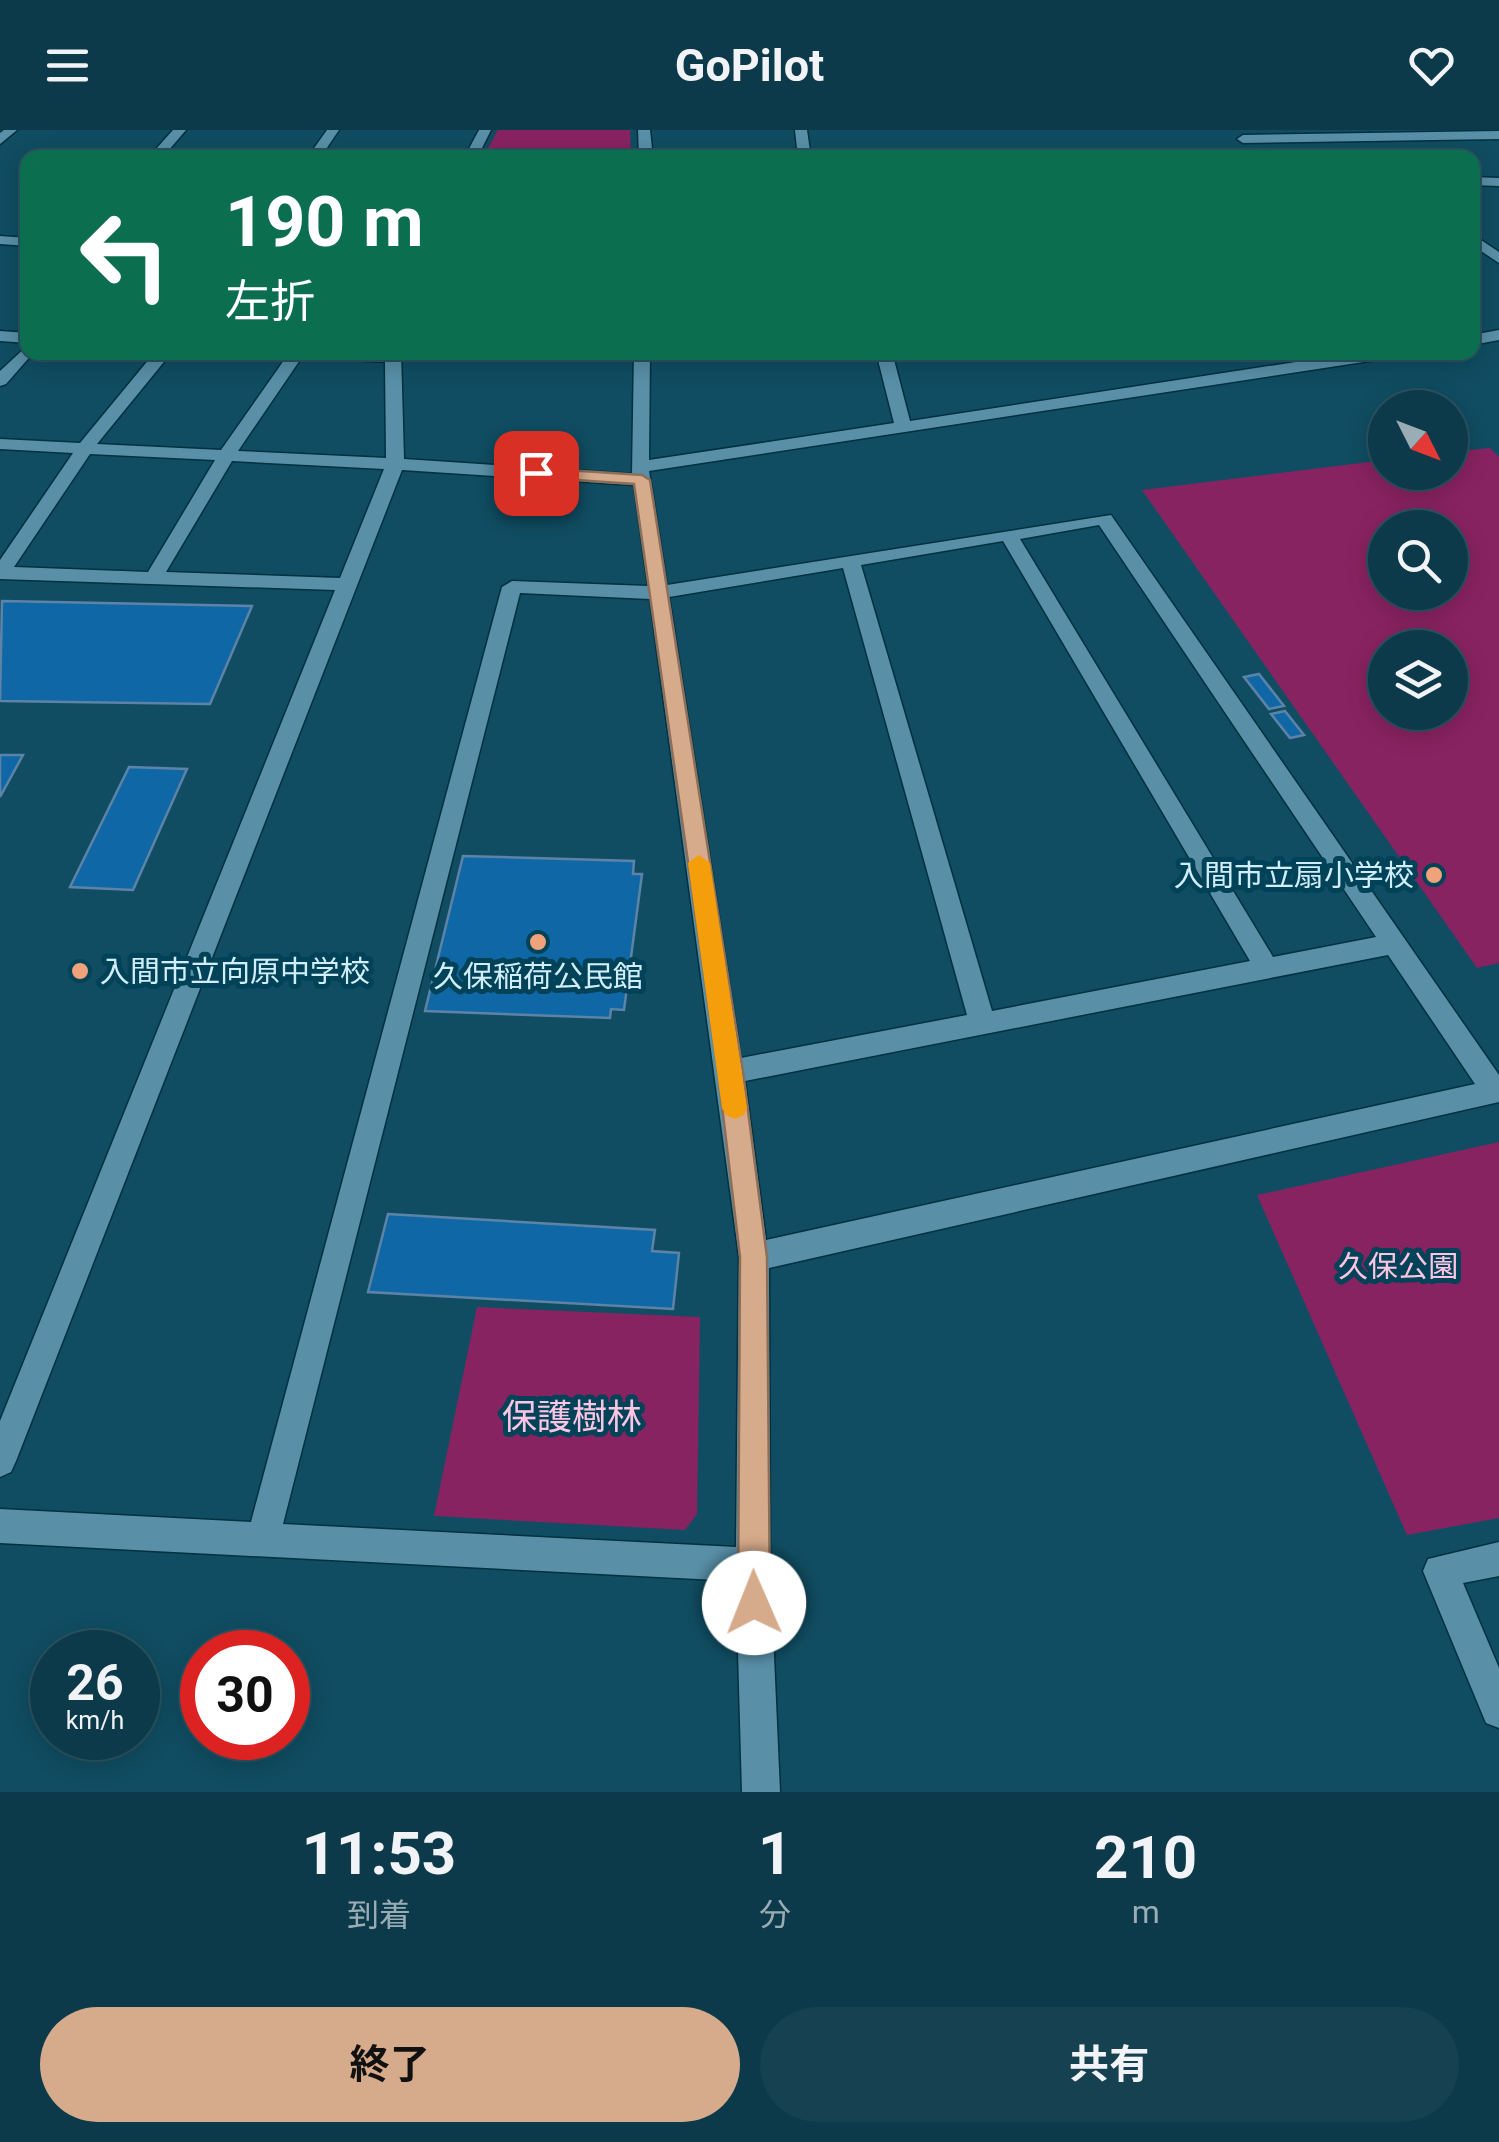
<!DOCTYPE html>
<html lang="ja">
<meta charset="utf-8">
<style>
body{margin:0;font-family:Roboto,"Noto Sans JP",sans-serif;background:#154151;color:#f1f3f6;height:100vh;display:flex;flex-direction:column;font-size:38px;white-space:nowrap}
*{box-sizing:border-box;margin:0}
p{font-size:32px;color:#9aadb5}
.icon{flex:none;width:55px;height:55px;fill:none;stroke:currentColor;stroke-width:2;stroke-linecap:round;stroke-linejoin:round}
.map{position:relative;height:1662px;overflow:hidden}
.drawer{display:flex;flex-direction:column;background:#0c3a4a;flex:1}
.drawer>*{flex:none}
.top-card{position:absolute;left:20px;top:20px;width:1460px;height:210px;border-radius:20px;box-shadow:0 5px 25px #0003,0 0 0 2px #2c5462;background:#0b6e4f;color:#fff;overflow:hidden}
.needle{width:65px;rotate:132deg}
.fabs{position:absolute;left:1368px;top:260px;display:grid;gap:20px}
.fabs a{display:grid;place-items:center;width:100px;height:100px;border-radius:50%;background:#0c3a4a;box-shadow:0 5px 25px #0003,0 0 0 2px #2c5462;font-size:50px}
.speed{position:absolute;left:30px;top:1500px;display:flex;gap:20px;font-size:50px;font-weight:700;text-align:center}
.speed>*{display:grid;place-content:center;width:130px;height:130px;border-radius:50%;background:#0c3a4a;box-shadow:0 5px 25px #0003,0 0 0 2px #2c5462;line-height:1}
.speed small{font-size:25px;font-weight:400}
.speed .limit{border:15px solid #d22;background:#fff;color:#111}
.pin{position:absolute;display:grid;place-items:center;width:85px;height:85px;color:#fff;margin:-42px;border-radius:20px;box-shadow:0 5px 15px #0006}
.me{position:absolute;width:110px;margin:-55px;rotate:359deg;stroke-linejoin:round;filter:drop-shadow(0 0 8px #0008)}
.turn{display:flex;align-items:center;gap:35px;height:210px;padding:0 40px;font-size:45px}
.turn .icon{width:130px;height:130px;stroke-width:2.5}
.turn b{display:block;font-size:70px;line-height:85px}
.eta{display:flex;justify-content:space-evenly;align-items:center;height:170px;text-align:center}
.eta b{font-size:60px;font-weight:700;line-height:70px}
.cta{display:flex;gap:20px;margin-top:auto;padding:20px 40px}
.cta a{flex:1;height:115px;border-radius:60px;background:#d6ab8b;color:#111;font-size:40px;font-weight:700;line-height:115px;text-align:center}
.cta a+a{background:#154151;color:#f1f3f6}
header{display:flex;justify-content:space-between;align-items:center;height:130px;padding:0 40px;background:#0c3a4a;font-size:45px;font-weight:700}
.map>svg:first-child{display:block}
.green{fill:#882361;fill-rule:evenodd}
.building{fill:#1067a6;stroke:#5d83a6;stroke-width:2.5}
.lines{fill:none;stroke-linecap:round;stroke-linejoin:round}
.minor-casing{stroke:#023141;stroke-width:3}
.minor{fill:#5990a8;fill-rule:evenodd}
.route{fill:#d6ab8b;stroke:#8b6f5a;stroke-width:2.5}
.slow{fill:#f59e0b}
.poi-dot{fill:#f0a27a;stroke:#004257;stroke-width:4}
.labels{text-anchor:middle;dominant-baseline:central;stroke-width:10;stroke-linejoin:round;paint-order:stroke}
.poi-label{font-size:30px;fill:#d1edfa;stroke:#004257;text-anchor:end}
.park-label{font-size:30px;fill:#ffc5e2;stroke:#004257}
.near-park-label{font-size:35px;fill:#ffc5e2;stroke:#004257}
</style>
<header><svg class="icon" aria-label="menu" viewBox="0 0 24 24"><path d="M4 6h16M4 12h16M4 18h16"/></svg>GoPilot<svg class="icon" aria-label="heart" viewBox="0 0 24 24"><path d="M12 20l-8-8c-3-5 5-10 8-4 3-6 11-1 8 4z"/></svg></header>
<div class="map">
<svg width="1499" height="1662" viewBox="0 0 1499 1662">
<rect width="100%" height="100%" fill="#104d62"/>
<!-- green -->
<path class="green" d="M498,0H630L631,27H483Z
M1490,318L1499,327V833L1477,838L1142,360L1385,330V342H1450V322ZM1385,398H1450V462H1385ZM1385,518H1450V582H1385Z
M1499,1012V1388L1407,1405L1257,1065Z
M477,1177L700,1187L697,1384L685,1400L434,1386Z"/>
<!-- building -->
<path class="building" d="M2,471L252,476L210,574L0,571Z
M1259,544L1284,576L1269,579L1244,547Z
M1285,581L1304,605L1290,608L1271,584Z
M0,625H23L0,667Z
M129,637L187,639L133,760L70,757Z
M463,726L634,731L633,744H642L624,880L611,879L610,888L425,881Z
M388,1084L655,1100L652,1121L679,1123L673,1179L368,1162Z"/>
<g class="lines">
<defs>
<path id="minor" d="M4,0H17L0,14V3Z
M173,0H186L162,28H148Z
M327,0H339L320,28H307Z
M479,0H491L477,28H464Z
M638,0H650L653,28H639Z
M795,0H807L811,28H798Z
M1499,1V9L1243,13L1237,9L1243,5Z
M1472,47L1499,48V56L1472,55Z
M1472,104L1499,122V133L1472,115Z
M0,106L28,108V116L0,114Z
M1499,200V210L1472,215V205Z
M0,201L28,203V213L0,211Z
M28,215V222H34L6,254L0,256V241Z
M155,222H172L97,314L221,320L287,226L284,222H401L404,329L632,344L634,222H650L649,330L894,293L876,222H892L910,291L1361,222H1404L1396,227L649,341L667,455L1111,385L1499,945V972L769,1138L770,1435L780,1662H742L736,1451L0,1413V1379L251,1392L502,457L512,451L648,456L634,355L402,340L16,1331L11,1342L0,1347V1291L335,460L0,449V430L73,323L0,319V309L80,313ZM302,227L385,232L386,328L238,321ZM90,324L215,330L148,442L14,437ZM232,331L384,339L340,448L166,442ZM1099,395L1376,807L1273,827L1020,409ZM1003,411L1250,831L992,881L861,435ZM843,438L967,885L741,928L669,467ZM520,463L650,469L739,1127L736,1417L283,1394ZM1388,825L1475,954L766,1110L745,951Z
M1499,1412V1446L1463,1453L1499,1538V1598L1486,1593L1423,1441L1428,1429Z"/>
</defs>
<!-- minor casing -->
<use href="#minor" class="minor-casing"/>
<!-- minor -->
<use href="#minor" class="minor"/>
</g>
<!-- route -->
<path class="route" d="M536,338L642,345L650,350L743,942L767,1127L770,1473L765,1484L754,1488L743,1484L738,1473L740,1127L718,942L634,354L531,347L528,343Z"/>
<!-- slow -->
<path class="slow" d="M699,725L710,733L747,978L744,985L735,989L726,985L722,978L688,733Z"/>
<!-- markers -->
<g class="poi-dot">
<circle cx="1434" cy="745" r="10"/>
<circle cx="538" cy="812" r="10"/>
<circle cx="80" cy="841" r="10"/>
</g>
<g class="labels">
<!-- poi labels -->
<g class="poi-label">
<text x="1414" y="745">入間市立扇小学校</text>
<text x="100" y="841" text-anchor="start">入間市立向原中学校</text>
<text x="538" y="846" text-anchor="middle">久保稲荷公民館</text>
</g>
<!-- park labels -->
<g class="park-label">
<text x="1398" y="1136">久保公園</text>
</g>
<!-- near-park labels -->
<g class="near-park-label">
<text x="572" y="1287">保護樹林</text>
</g>
</g>
</svg>
<div class="fabs">
<a><svg class="needle" viewBox="-14 -14 28 28"><path d="M0-13l5 13h-10z" fill="#e53935"/><path d="M0 13l5-13h-10z" fill="#9aadb5"/></svg></a>
<a><svg class="icon" aria-label="search" viewBox="0 0 24 24"><circle cx="10" cy="10" r="6"/><path d="M15 15l6 6"/></svg></a>
<a><svg class="icon" aria-label="layers" viewBox="0 0 24 24"><path d="M12 4l9 5-9 5-9-5zM3 14l9 5 9-5"/></svg></a>
</div>
<div class="speed"><div>26<small>km/h</small></div><div class="limit">30</div></div>
<div class="pin" style="left:536px;top:343px;background:#d93025"><svg class="icon" aria-label="arrive" viewBox="0 0 24 24"><path d="M6 21V4h12l-3 4 3 4H6"/></svg></div>
<svg class="me" style="left:754px;top:1473px" viewBox="-20 -20 40 40"><circle r="19" fill="#fff"/><path d="M0-13L10 11 0 6-10 11z" fill="#d6ab8b"/></svg>
<div class="top-card">
<div class="turn"><svg class="icon" aria-label="left" viewBox="0 0 24 24"><path d="M17 20v-9H6M10 6l-5 5 5 5"/></svg><div><b>190 m</b>左折</div></div>
</div>
</div>
<section class="drawer">
<div class="eta">
<div><b>11:53</b><p>到着</p></div>
<div><b>1</b><p>分</p></div>
<div><b>210</b><p>m</p></div>
</div>
<div class="cta"><a>終了</a><a>共有</a></div>
</section>
